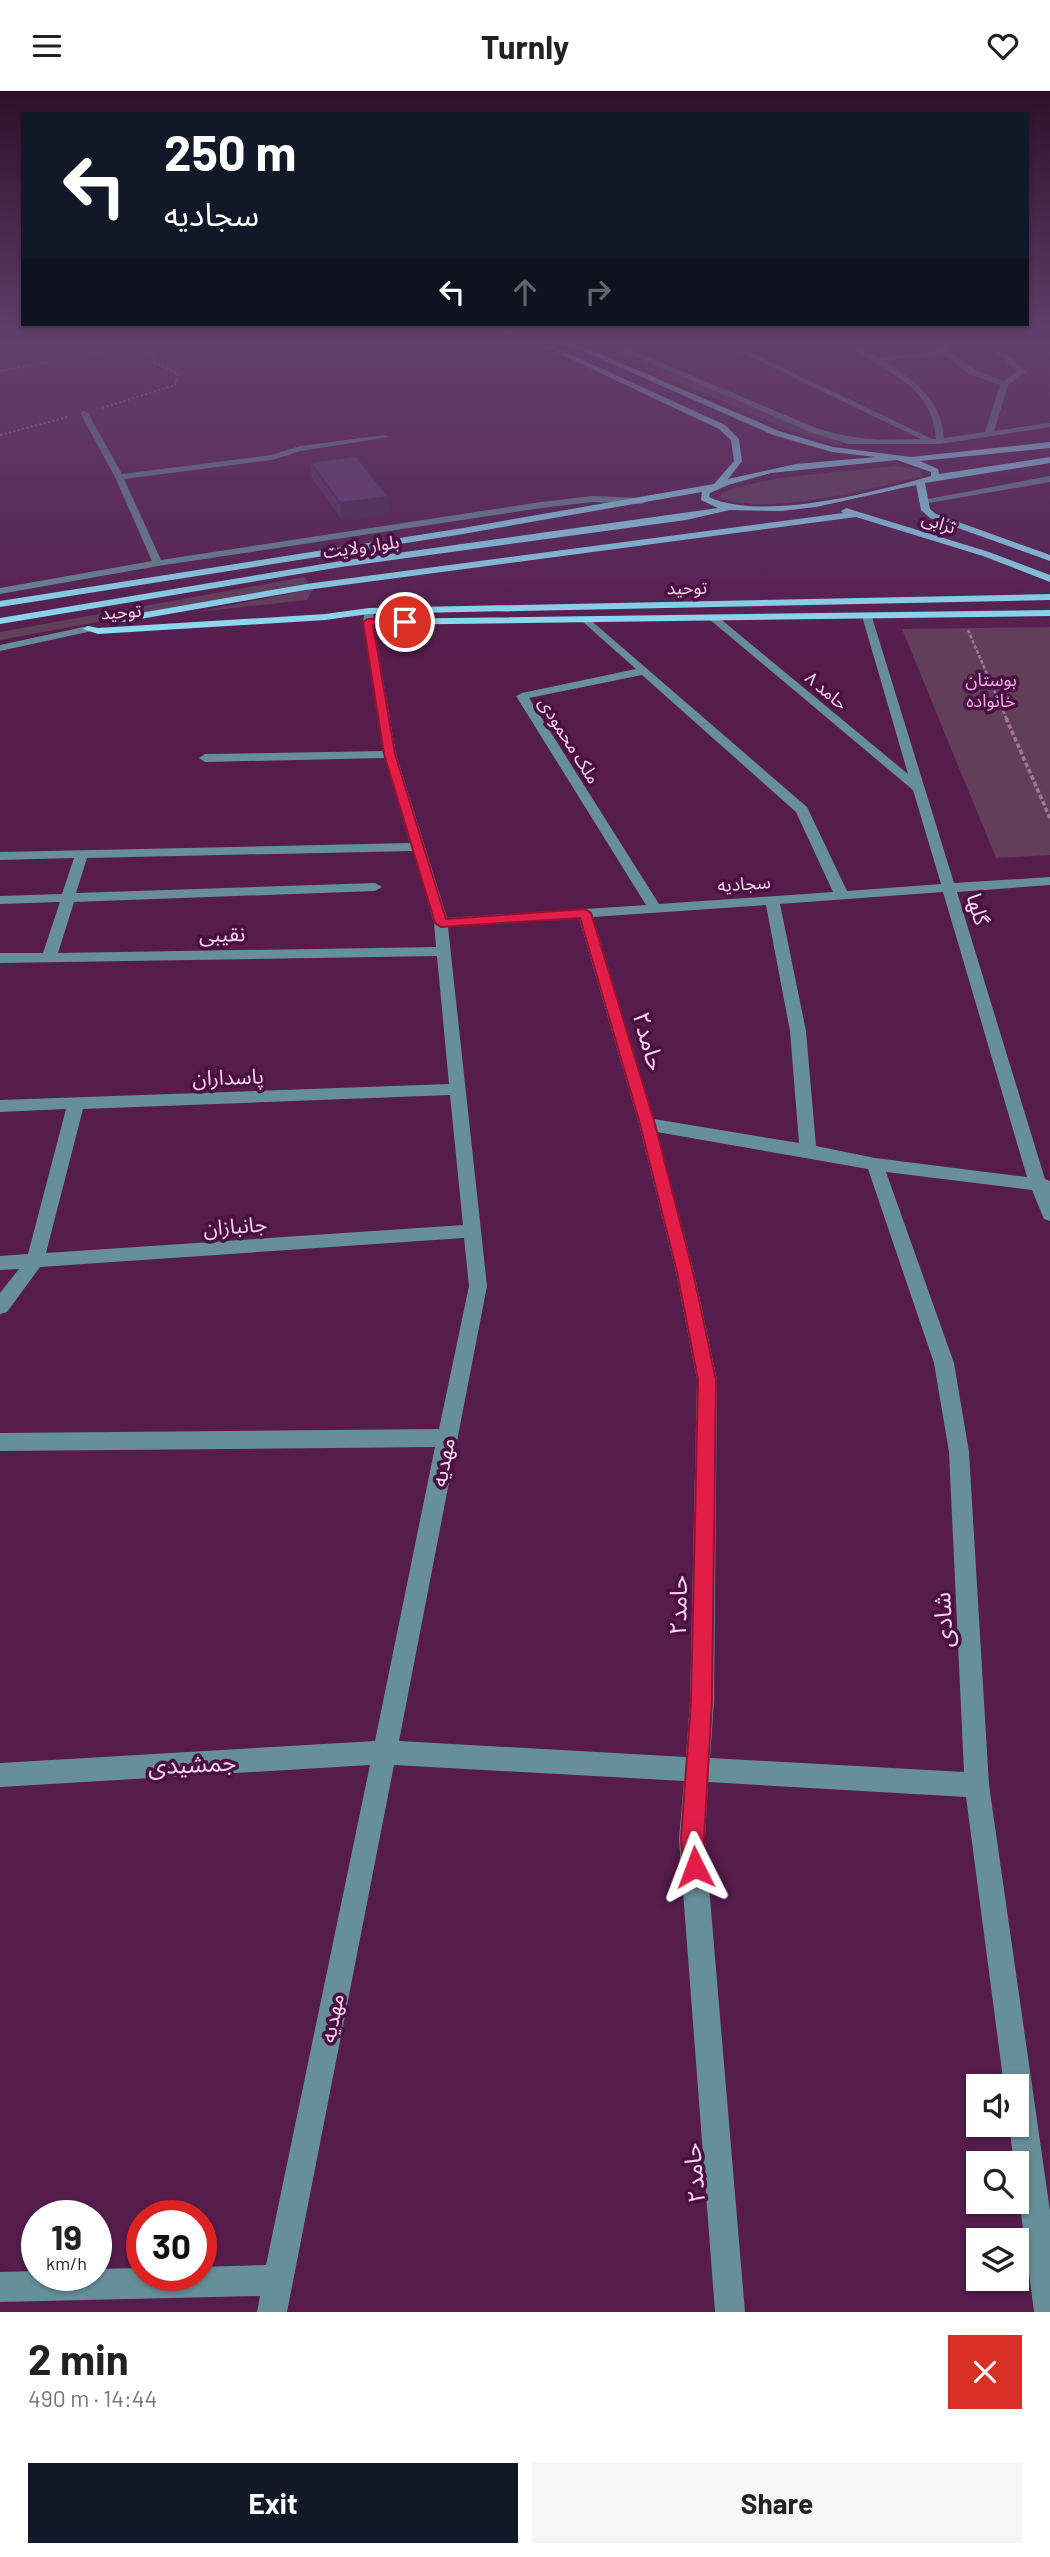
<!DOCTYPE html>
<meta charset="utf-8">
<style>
body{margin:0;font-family:Barlow,"Noto Sans Arabic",sans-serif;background:#f6f6f6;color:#222;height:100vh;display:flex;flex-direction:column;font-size:26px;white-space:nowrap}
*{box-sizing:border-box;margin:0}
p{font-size:23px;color:#767676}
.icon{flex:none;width:38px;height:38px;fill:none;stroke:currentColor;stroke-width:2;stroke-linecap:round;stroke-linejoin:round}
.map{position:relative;height:2221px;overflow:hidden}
.side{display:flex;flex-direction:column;background:#fff;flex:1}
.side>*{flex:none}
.hud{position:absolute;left:21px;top:21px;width:1008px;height:214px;border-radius:0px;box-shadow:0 2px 5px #0004;background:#111827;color:#fff;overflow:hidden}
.controls{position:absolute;left:966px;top:1983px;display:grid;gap:14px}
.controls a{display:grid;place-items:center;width:63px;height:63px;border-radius:0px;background:#fff;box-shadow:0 2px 5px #0004;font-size:35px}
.speed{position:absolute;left:21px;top:2109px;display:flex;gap:14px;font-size:35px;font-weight:700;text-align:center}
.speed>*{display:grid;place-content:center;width:91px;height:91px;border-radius:50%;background:#fff;box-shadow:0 2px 5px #0004;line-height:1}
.speed small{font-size:18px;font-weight:400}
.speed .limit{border:10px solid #d22;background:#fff;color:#111}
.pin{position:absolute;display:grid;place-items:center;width:60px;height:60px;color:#fff;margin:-30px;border:4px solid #fff;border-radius:50%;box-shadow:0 2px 7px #0007}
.me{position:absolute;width:77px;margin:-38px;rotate:357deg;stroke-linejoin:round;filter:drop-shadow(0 0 5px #0008)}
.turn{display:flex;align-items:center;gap:24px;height:147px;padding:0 28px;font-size:32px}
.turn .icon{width:91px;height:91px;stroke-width:2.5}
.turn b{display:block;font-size:49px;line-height:60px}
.lanes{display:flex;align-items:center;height:66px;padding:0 28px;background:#0003;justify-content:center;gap:35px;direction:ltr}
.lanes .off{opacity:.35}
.round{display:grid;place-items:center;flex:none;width:74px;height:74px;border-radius:0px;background:#f6f6f6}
.summary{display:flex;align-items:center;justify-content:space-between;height:119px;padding:0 28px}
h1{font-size:42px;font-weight:700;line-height:52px}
.cta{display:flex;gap:14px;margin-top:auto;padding:14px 28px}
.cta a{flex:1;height:80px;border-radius:0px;background:#111827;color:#fff;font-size:28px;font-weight:700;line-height:80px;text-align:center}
.cta a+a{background:#f6f6f6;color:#222}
header{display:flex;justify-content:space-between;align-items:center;height:91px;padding:0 28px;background:#fff;font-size:32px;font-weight:700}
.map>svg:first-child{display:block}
.green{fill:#613f59}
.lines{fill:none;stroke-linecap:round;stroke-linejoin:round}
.path-far2{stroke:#a5769c;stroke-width:2;stroke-dasharray:2.5 2;stroke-linecap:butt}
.path-far1{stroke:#a5769c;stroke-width:2.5;stroke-dasharray:3.5 2;stroke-linecap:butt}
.path{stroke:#a5769c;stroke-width:3.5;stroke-dasharray:4.5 2.5;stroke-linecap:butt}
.minor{fill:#668f99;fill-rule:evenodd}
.major{fill:#8fe8fd;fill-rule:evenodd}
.wall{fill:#553265}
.shaded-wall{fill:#452952}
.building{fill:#633a75;stroke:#452952;stroke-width:2}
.route{fill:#e11d48;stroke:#92132f;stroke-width:2}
.labels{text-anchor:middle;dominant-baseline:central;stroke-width:7;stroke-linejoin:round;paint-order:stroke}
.far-street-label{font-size:18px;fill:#f8d4ef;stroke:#4a1041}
.far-park-label{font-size:18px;fill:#f2aae2;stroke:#4a1041}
.street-label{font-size:21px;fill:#f8d4ef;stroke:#4a1041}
.near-street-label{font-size:24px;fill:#f8d4ef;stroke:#4a1041}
</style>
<header><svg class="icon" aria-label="menu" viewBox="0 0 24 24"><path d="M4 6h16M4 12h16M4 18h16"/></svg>Turnly<svg class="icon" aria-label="heart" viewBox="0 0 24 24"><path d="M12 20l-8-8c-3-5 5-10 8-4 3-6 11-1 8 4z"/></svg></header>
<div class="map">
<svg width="1050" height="2221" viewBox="0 0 1050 2221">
<rect width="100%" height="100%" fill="#551c4c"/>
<!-- green -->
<path class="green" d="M591,253H608L843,352L842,355L788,339Z
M896,375L919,378L923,385C870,398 771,425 720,407L722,402C765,384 847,381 896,375Z
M305,486L308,492L0,549V541Z
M313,498L307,509L197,521Z
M1050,536V764L996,767L902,538Z"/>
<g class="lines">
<!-- path-far2 -->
<path class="path-far2" d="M0,280L138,254
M102,317L175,294L178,283L154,271L152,263L137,253
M0,344L67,326"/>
<!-- path-far1 -->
<path class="path-far1" d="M968,539L1007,629"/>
<!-- path -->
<path class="path" d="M1006,627L1050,727"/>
<!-- minor -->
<path class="minor" d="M607,253H617L816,337C854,349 881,350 921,348L724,253H733L932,348H936C933,292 882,280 844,253H853L878,266L938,259L931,253H939L975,279L1003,290L1017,281L987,253H995L1026,281L1008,294L994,340L1050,332V336L940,353H848L810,341ZM943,263L969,283L1000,294L985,341L944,347C942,310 914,288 884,270Z
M84,320L88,322L122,383L271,364L300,355L385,344L389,346L301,360L272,369L124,388L161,469L541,411L592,405L642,407L647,410L642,413L592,411L541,417L158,475L0,503V497L152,470L115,386L80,322Z
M1050,385V391L923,413L918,410Z
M365,518L374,520L373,531L396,663L447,827L646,814L516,605L522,602L636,578L583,531L582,529L587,526L807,716L847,800L941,793L913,699L708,527L717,525L908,683L862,525L871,523L954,792L1050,786V794L957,801L1045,1088L1050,1090V1130L1044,1128L1032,1099L886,1081L954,1272L969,1361L989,1694L1050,2120V2221H1034L1017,2092V2072H1014L1009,2034H1017V1995H1004L966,1706L708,1691L705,1748L745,2221H715L679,1748L684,1690L394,1674L287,2221H257L260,2205L0,2211V2181L37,2180V2184H96V2178L142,2177V2184H201V2176L266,2174L370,1674L0,1696V1672L375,1650L435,1356L0,1360V1342L439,1338L469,1195L464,1147L40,1176L7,1221L0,1223V1202L19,1178L0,1179V1165L28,1163L66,1018L0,1021V1009L449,993L437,865L0,872V862H43L60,811L0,813V805L62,803L74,767L0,769V761L410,752L385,667L205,671L199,667L205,663L383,660L363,531ZM642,584L796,721L833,801L659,813L529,607ZM413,760L434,832L436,856L58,862L74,811L375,800L382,796L375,792L76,802L87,767ZM943,801L1027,1086L875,1067L816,1055L806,940L780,813ZM766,814L790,940L799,1052L654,1028L593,826ZM579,827L639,1033L676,1181L697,1289L690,1610L686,1666L399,1650L487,1195L448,836ZM450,1004L463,1134L46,1162L83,1018ZM657,1041L868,1078L934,1272L949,1361L964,1681L710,1667L714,1610L717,1289L694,1181Z
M88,535L92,536V540L0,560V554Z"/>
<!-- major -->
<path class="major" d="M539,253H548L725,334L739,348L742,370L728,388L796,373L876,366L832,361L773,344L567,253H577L779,340L833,356L911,366L1050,351V357L920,370L938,378L939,383L1050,366V372L925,392L930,418L936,423L1050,464V470L930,427L921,419L916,394L816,416L781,420L730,419L686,429L341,476L0,533V527L341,470L718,417L701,409L702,401L463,443L0,516V510L463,437L714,393L734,370L731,349L719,338ZM897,369L931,381V385C874,401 763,431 709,406L710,402L728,394L771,382Z
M846,417L989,461L1050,484V491L983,465L856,426L306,499L123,531L118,528L123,525L306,493L843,422L841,420Z
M1050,503V509L369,523L325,529L98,543L83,538L88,535L98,537L325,523L369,517Z
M1050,519V525L370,534L365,531L370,528Z"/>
</g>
<!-- wall -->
<path class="wall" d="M310,371L389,406L390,422L342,429L312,387Z"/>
<!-- shaded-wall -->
<path class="shaded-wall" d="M389,406L390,422L342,429L340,412Z"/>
<!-- building -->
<path class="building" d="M356,365L389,406L340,412L310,371Z"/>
<!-- sky -->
<linearGradient id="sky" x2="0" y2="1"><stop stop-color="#2f0f2a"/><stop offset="0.45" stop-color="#62406c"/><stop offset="1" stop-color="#62406c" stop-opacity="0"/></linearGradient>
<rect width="1050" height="564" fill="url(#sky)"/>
<!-- route -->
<path class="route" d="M368,528H405L410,531L405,534H373L395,663L446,828L585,818L591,822L655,1033L693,1181L716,1289L712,1610L704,1748L706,1776L703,1784L695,1787L686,1784L683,1776L681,1748L691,1610L698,1289L677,1181L640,1033L580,827L441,836L435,832L384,663L363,531Z"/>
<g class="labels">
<!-- far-street labels -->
<g class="far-street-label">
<text transform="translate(939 431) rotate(18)">ترابی</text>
<text transform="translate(361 455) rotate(-8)">بلوار ولایت</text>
<text transform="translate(687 496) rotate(-1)">توحید</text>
<text transform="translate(121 520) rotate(-4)">توحید</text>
<text transform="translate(827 599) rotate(40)">حامد ۸</text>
<text transform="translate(570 649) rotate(58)">ملک محمودی</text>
<text transform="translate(744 792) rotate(-4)">سجادیه</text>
</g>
<!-- far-park labels -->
<g class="far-park-label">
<text x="991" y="588">بوستان<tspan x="991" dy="21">خانواده</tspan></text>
</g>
<!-- street labels -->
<g class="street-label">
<text transform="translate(979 818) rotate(73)">گلها</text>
<text transform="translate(222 842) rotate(-1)">نقیبی</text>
<text transform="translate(228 985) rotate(-2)">پاسداران</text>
<text transform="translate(235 1134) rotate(-4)">جانبازان</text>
<text transform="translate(442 1371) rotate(-79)">مهدیه</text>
<text transform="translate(331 1927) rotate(-79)">مهدیه</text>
</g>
<!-- near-street labels -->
<g class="near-street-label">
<text transform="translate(650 950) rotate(74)">حامد۲</text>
<text transform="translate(677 1514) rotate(-89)">حامد۲</text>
<text transform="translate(942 1529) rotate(-93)">شادی</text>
<text transform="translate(192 1672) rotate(-3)">جمشیدی</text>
<text transform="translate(693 2082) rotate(-95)">حامد۲</text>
</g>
</g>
</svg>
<div class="controls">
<a><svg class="icon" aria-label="sound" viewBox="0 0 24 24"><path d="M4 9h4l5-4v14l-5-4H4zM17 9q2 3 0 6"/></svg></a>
<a><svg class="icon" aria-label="search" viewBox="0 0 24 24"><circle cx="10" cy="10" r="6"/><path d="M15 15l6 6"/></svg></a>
<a><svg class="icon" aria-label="layers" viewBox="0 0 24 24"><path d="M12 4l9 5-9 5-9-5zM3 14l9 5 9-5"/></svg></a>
</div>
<div class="speed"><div>19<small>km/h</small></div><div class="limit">30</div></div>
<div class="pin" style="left:405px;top:531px;background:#d93025"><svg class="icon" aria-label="arrive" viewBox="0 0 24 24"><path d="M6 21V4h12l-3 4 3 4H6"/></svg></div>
<svg class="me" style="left:695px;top:1776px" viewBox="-20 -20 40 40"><path d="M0-17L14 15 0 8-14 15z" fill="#e11d48" stroke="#fff" stroke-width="4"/></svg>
<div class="hud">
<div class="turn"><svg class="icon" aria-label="left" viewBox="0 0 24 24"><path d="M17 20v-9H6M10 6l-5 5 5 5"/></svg><div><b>250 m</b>سجادیه</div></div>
<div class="lanes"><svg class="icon" aria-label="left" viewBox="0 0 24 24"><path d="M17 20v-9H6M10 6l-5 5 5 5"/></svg><svg class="icon off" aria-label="ahead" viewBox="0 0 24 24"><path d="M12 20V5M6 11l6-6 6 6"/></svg><svg class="icon off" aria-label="right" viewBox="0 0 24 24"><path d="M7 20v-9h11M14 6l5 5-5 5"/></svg></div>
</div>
</div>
<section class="side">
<div class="summary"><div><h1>2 min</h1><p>490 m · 14:44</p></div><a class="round" style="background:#d93025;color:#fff"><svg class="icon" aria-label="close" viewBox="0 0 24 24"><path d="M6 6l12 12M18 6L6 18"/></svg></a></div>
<div class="cta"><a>Exit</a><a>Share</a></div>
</section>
